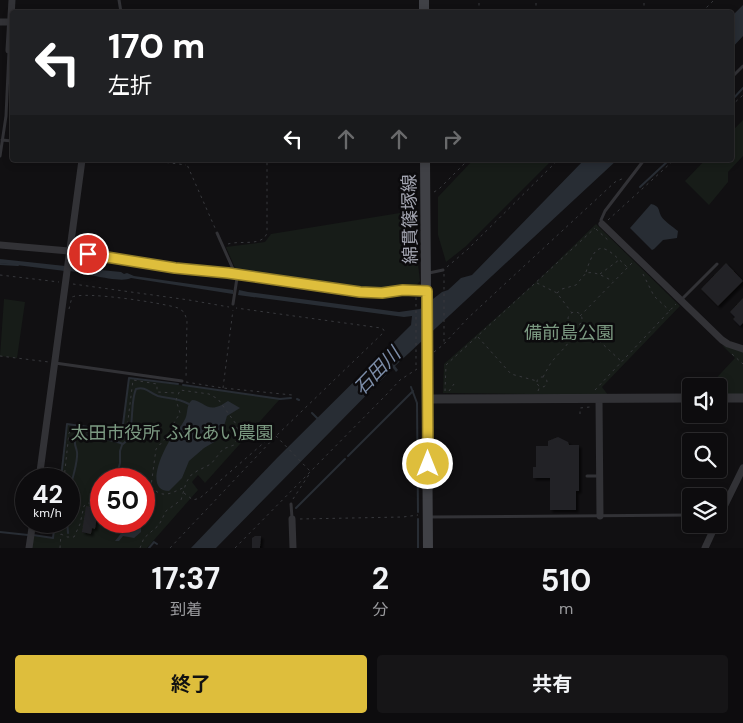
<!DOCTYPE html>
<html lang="ja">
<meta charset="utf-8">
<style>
body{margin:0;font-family:"DM Sans","Noto Sans JP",sans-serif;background:#161517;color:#f1f3f6;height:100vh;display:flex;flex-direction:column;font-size:19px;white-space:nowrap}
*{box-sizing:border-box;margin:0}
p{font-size:16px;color:#9a9b9e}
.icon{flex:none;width:28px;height:28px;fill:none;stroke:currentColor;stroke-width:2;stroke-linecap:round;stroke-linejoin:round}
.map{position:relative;height:548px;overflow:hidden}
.sheet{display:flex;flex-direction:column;background:#0d0c0e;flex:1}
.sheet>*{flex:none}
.guide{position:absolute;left:10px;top:10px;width:724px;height:152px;border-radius:5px;box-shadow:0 2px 8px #0003,0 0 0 1px #2d2c2e;background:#202124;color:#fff;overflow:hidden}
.controls{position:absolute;left:682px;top:378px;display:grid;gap:10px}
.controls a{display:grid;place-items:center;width:45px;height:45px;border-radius:5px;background:#0d0c0e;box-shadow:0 2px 8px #0003,0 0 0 1px #2d2c2e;font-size:25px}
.speed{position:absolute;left:15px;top:468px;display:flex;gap:10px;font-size:25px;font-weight:700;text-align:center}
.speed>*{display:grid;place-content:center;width:65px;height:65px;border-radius:50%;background:#0d0c0e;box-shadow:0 2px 8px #0003,0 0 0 1px #2d2c2e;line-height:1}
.speed small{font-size:12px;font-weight:400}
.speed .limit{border:8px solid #d22;background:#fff;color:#111}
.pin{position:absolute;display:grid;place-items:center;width:42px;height:42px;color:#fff;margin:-21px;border:2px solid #fff;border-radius:50%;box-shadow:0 1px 5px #0007}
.me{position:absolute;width:55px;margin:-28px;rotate:0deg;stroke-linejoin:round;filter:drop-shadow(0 0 4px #0008)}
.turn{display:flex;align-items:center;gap:18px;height:105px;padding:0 15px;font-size:22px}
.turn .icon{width:65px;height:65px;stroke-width:2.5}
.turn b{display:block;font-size:35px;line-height:42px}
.lanes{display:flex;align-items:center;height:48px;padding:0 15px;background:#0003;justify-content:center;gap:25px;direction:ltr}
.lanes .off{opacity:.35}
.eta{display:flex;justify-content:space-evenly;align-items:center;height:85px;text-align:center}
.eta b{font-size:30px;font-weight:700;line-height:35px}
.button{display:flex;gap:10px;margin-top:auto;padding:10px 15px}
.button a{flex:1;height:58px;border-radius:5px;background:#debe3c;color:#111;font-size:20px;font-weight:700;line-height:58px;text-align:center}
.button a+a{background:#161517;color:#f1f3f6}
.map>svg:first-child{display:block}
.green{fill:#171c18;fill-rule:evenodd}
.water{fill:#282d34}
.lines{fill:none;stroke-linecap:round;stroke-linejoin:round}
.stream{stroke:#282d34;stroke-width:2}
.building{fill:#242326;filter:url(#shadow)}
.path{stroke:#38393d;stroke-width:1;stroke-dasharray:2.5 4;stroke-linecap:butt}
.service{stroke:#323236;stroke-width:3}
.minor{stroke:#323236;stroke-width:7}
.tertiary{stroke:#323236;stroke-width:9}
.secondary{stroke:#404146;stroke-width:10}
.route-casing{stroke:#907c27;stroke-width:12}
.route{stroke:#debe3c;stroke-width:9}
.labels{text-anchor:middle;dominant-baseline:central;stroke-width:5;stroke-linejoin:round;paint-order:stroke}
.street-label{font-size:18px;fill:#a3a5b1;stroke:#0c0b0d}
.park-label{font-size:18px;fill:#7c9a82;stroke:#0c0b0d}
.water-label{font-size:19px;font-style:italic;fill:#7d8ea9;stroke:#0c0b0d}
</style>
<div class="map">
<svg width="743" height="548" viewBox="0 0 743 548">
<defs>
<filter id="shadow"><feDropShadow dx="2.5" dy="2.5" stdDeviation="1" flood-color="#0009"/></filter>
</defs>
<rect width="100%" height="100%" fill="#111012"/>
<!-- green -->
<path class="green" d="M743,120V156L728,172V182L709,205L685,181L705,160H731V132Z
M473,160H552L465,247L446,262L438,235V197Z
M412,211L420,281L415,287V289H364L251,275L236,270L226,247L265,242L271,234Z
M596,224L680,306L602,387L608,395L443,393L444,364L535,283Z
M4,299L25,302L17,358L0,356Z
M722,345L743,352V394H719V386H709L735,358Z
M129,378L280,399L205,483L198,475L192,482L198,490L147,548H31L33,535L53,538L55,521H69V479H61L60,475L67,424L122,432ZM101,479H144V521H101Z"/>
<!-- water -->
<path class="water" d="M743,5V36L731,49V17Z
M584,160H617L395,366L398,370L396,372L393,368L216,548H191L278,457L411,325L412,316L404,317L238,295L239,290L248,292L399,312L420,309L442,292L448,290L461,278L472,275Z
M651,204C660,206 658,210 661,216C665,222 673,227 678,231L677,238L663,240L654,249L652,250L630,228Z
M0,259L65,266V271L0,263Z
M70,267L121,272L124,274L127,273L134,276L233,290V294L131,278C120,284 83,272 69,271Z
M192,400C201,400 207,410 216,407C221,406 224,403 228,401L240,408L227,416L224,426L216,441L204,448L189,461L182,478L169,491C143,491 164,448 172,437C176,431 181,427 184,421C189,414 185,406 192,400Z
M127,526H141V532L134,538L123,536L119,541H115Z"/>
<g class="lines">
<!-- stream -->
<path class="stream" d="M731,101L743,88
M640,187L669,160
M0,264L18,265
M183,385L280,399L291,398
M411,387L417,403L418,512
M297,399L299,400
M312,413L318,419
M348,456L413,391
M61,479L67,424L122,432L129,378L178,384
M116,479L120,463V451L122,445
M69,489C72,482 78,460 77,452C76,445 73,445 76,436C81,433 116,441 123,444C136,435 129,404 136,389C146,386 149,393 158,396C170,399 176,397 189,404
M296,508L345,459
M67,521L68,533
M124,521L128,528
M0,532L28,535
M33,535L53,538L55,521
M149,548L154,542L157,544
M418,548V519"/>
</g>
<!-- building -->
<path class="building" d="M726,263L743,281L718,306L701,289Z
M743,298V323L740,326L733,319L735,317L730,312Z
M558,437L568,442L569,445H579V491H576V510H550V478H533V467H536V446H548V441Z
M86,506L98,509L95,529L92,528L91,534L82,532Z
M255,536H261L260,548H252V538Z"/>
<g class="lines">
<!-- path -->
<path class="path" d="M479,12V0
M536,12V0
M644,12V0
M702,12L714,0
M731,106L743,95
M147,160L186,165
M185,160L215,228
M434,192L439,189L468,160
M608,220L674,160
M596,229L610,242
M228,244C241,240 262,247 267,233V160
M447,267L468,249L558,160
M586,272C597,237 605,246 627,267
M444,274V342
M600,274L619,260
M643,274L654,296L670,311
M0,275L59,282
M537,283L557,293L572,313
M73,284L189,300L229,307
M557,293L562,289L576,285L586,273C596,271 604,277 613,281
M69,309L72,297C85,291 163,303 178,308L184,312L187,320L186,379
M568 319a7 7 0 1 1 14 0a7 7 0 1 1-14 0Z
M580,316L632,263
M580,323L622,362
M478,337L511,374L537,381
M434,352L443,345L468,318L615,182L624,178
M732,354L743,364
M0,356L49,362
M416,365V296
M543,377C546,372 548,367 551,363C561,349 570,347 573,329
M537 382a5 5 0 1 1 10 0a5 5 0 1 1-10 0Z
M186,382L223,388L292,395
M223,388L233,310
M595,390L676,304
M445,391L446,365L595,228
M449,391L454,384
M538,391L540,386
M580,414V408L590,407
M64,479L69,433L72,430L102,435L126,436L133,380L157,384V392L176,393L177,392
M184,493L193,500L200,498L267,440L276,436L310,471
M293,499L310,473
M300,519L403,517L418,515
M59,521L61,534L67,537H74L80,524L84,506L88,503L101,505
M60,548L61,534
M140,548L144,538L159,525L166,511L181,500L186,483L190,476L197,471L211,464L223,449L234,445L237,440L238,431L236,424L218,399L209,394L180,390L176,400L180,413L172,426L171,432L156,449L151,486C162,500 171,493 185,487
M170,548L276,436L384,332V330L381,328L236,308
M235,548L387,394L400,380L417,369"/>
<!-- service -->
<path class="service" d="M119,0L121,12
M731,78L743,66
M2,140L12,141
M0,156L6,116L9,51
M602,223L601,220L605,211L644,160
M217,233L237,278L233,304
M143,262L175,268L236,274L360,291L382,293L403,291H424
M429,273L443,270
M681,300L717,264
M55,363L182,381
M587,476H599
M291,504L292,518
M429,517L691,515"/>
<!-- minor -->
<path class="minor" d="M0,22H12
M9,50L12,0
M602,224L722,340L728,344L743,349
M0,245L69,251L143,262
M599,399L600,516
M39,479L82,160
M719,517L743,468
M292,519L293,548
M29,548L33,521
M705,548L716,524"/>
<!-- tertiary -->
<path class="tertiary" d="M719,398H743
M428,399L691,398"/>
<!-- secondary -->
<path class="secondary" d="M424,12V0
M425,160L428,548"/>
</g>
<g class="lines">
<defs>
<path id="route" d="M88,254L175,268L228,273L360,292L382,293L403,290L427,291L428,464"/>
</defs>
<!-- route casing -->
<use href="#route" class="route-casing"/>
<!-- route -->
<use href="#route" class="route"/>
</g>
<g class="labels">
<!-- street labels -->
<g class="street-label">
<text transform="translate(410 219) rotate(-91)">綿貫篠塚線</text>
</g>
<!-- park labels -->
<g class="park-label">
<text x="569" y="333">備前島公園</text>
<text x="172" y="433">太田市役所 ふれあい農園</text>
</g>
<!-- water labels -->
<g class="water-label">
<text transform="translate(377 371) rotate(-46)">石田川</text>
</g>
</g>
</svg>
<div class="controls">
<a><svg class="icon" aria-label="sound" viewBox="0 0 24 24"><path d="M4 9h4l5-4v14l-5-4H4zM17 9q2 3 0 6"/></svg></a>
<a><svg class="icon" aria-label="search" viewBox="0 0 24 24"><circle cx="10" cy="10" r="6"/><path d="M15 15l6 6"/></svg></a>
<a><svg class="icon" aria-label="layers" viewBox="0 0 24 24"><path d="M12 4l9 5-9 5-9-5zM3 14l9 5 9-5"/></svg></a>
</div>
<div class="speed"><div>42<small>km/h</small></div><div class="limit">50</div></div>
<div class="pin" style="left:88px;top:254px;background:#d93025"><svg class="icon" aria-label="arrive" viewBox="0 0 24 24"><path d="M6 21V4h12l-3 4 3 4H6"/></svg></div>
<svg class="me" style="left:428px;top:464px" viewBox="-20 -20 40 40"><circle r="17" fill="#debe3c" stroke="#fff" stroke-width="3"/><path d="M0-11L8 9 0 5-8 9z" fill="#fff"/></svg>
<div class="guide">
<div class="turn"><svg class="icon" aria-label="left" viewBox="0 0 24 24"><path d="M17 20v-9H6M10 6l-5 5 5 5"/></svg><div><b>170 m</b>左折</div></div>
<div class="lanes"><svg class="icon" aria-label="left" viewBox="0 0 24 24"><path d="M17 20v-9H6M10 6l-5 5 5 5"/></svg><svg class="icon off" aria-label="ahead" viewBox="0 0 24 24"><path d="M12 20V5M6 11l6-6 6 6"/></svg><svg class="icon off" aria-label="ahead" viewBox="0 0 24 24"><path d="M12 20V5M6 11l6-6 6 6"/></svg><svg class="icon off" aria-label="right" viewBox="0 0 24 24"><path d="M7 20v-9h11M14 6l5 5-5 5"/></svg></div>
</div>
</div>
<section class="sheet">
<div class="eta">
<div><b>17:37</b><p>到着</p></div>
<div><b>2</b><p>分</p></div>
<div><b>510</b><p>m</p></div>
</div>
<div class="button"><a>終了</a><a>共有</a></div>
</section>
